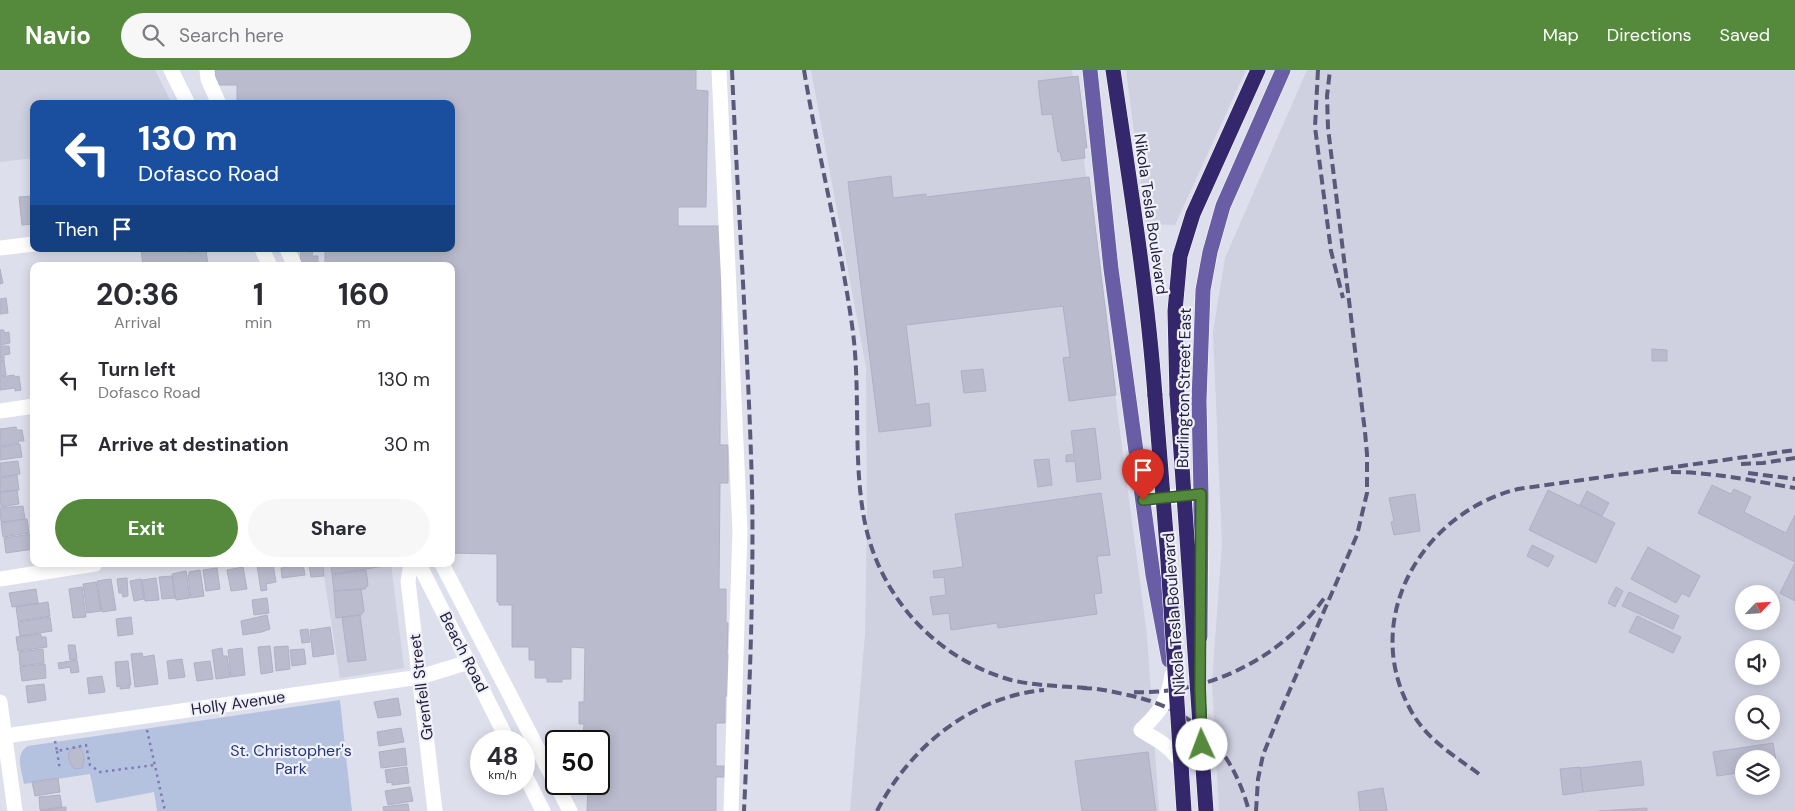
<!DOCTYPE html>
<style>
body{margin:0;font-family:"DM Sans",sans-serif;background:#f7f7f7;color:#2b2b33;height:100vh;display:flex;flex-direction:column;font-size:19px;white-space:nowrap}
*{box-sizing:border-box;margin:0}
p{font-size:16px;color:#7c7c81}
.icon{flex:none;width:28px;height:28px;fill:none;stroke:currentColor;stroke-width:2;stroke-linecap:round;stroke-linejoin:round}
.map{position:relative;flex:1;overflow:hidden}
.sheet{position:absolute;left:30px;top:192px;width:425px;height:305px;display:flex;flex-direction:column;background:#fff;border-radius:10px;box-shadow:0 2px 12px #0003}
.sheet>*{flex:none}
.hud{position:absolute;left:30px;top:30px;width:425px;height:152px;border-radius:10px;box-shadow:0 2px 12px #0003;background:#1a4fa0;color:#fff;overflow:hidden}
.needle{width:32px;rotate:65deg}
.controls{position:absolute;left:1735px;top:515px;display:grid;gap:10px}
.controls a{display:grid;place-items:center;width:45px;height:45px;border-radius:50%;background:#fff;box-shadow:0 2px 12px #0003;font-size:25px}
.speed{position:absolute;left:470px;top:660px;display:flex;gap:10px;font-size:25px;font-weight:700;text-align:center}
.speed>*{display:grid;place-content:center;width:65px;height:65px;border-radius:50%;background:#fff;box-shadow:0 2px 12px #0003;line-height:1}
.speed small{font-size:12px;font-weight:400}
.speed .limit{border:2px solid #111;border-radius:8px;background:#fff;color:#111}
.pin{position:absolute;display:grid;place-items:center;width:42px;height:42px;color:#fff;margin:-51px -21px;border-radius:50% 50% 50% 0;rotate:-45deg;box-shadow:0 0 5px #0007}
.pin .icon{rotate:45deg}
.me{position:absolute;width:55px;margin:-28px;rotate:358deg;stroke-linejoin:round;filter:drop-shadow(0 0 4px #0008)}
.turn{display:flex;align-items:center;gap:18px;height:105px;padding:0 25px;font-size:22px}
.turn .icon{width:65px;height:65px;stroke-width:2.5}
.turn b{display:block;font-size:35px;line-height:42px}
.then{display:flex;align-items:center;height:48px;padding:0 25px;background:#0003;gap:10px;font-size:19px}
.eta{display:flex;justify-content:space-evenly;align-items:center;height:85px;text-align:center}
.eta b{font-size:30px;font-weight:700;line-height:35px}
.primary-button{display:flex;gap:10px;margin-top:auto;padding:10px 25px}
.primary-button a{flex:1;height:58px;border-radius:30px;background:#558a3d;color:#fff;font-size:20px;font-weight:700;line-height:58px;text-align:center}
.primary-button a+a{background:#f7f7f7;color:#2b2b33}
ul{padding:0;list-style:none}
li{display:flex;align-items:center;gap:15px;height:65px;padding:0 25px}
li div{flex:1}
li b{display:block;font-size:19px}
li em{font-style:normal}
header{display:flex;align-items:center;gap:30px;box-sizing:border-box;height:70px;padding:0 25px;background:#558a3d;color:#fff}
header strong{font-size:24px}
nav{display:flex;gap:28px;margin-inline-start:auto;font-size:18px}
.search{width:350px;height:45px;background:#f7f7f7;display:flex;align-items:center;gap:12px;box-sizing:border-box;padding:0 18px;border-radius:28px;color:#7c7c81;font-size:19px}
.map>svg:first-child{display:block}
.built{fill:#cfd0e0;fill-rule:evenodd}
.green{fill:#b4c2df}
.building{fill:#babbcd;stroke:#b0b0c6}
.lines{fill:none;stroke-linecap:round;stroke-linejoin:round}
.major-casing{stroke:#fff;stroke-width:16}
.highway-casing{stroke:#fff;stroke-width:16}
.path{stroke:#817bb3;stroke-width:2.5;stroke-dasharray:2.5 4;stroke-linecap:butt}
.minor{stroke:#fff;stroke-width:15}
.major{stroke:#695ea6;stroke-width:15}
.highway{stroke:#35276c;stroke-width:15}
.rail{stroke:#5c5879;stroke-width:4;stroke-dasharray:10 5;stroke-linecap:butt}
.highway-bridge-casing{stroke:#fff;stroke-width:16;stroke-linecap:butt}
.highway-bridge{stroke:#35276c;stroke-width:15}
.route-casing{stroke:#375a28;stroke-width:12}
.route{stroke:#558a3d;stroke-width:9}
.labels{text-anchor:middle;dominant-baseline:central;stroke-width:4.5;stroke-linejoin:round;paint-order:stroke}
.street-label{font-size:16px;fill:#221e3d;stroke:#eff0f8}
.park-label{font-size:16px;fill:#243578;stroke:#eff0f8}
</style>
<header>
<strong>Navio</strong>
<div class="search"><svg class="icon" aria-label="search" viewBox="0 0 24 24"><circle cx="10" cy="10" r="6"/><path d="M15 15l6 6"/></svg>Search here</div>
<nav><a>Map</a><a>Directions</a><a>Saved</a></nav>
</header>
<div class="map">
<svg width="1795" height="741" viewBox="0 0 1795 741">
<rect width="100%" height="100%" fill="#dedfec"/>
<!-- built -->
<path class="built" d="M0,0H155L172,34H34V88L0,92Z
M811,0H1072L1147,565L1159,741H850L865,564L867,452L866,297Z
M1126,0H1246L1175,155L1146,154Z
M1307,0H1795V741H1219L1212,612L1222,474L1213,262L1225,188ZM1744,524H1771V551H1744ZM1744,579H1771V606H1744ZM1744,634H1771V661H1744ZM1744,689H1771V716H1744Z
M322,494H391L404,598L340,608Z"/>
<!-- green -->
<path class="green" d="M340,630L352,741H157L154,722L96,733L90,704L24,714C22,701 14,684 28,676Z"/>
<!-- building -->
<path class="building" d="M215,0H696V20L708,21L706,137H678V156H719L721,181L720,375H728V413H720L719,519H726V553H728L727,585H729V626H725V653H716V696H724V707H716V741H587L588,714H599V701H605V700H599V671H585V669H583L584,654H579V632H584L585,578L571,577V609H562V612H547V608H535V590H529V577H512V535H499V532H497V484L451,483V196H300L301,179H313L312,186H318V193L325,194V179H451V34H237V15H215Z
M1078,6L1087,78H1084L1085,88L1062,91L1060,82H1058L1052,44L1042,45L1038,11Z
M891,106L893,128L926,124V127L1089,107L1116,325L1069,331L1063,288L1070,287L1063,236L906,255L916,335L929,333L931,356L879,362L848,112Z
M33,126L34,154L22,155L19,127Z
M141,179H187V183L206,180L208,196H158V195L143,196Z
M0,199L3,213L0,214Z
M6,228L8,243L0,244V229Z
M0,260H4V263L9,262L10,273L0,275Z
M0,276H9L10,284L4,285V291H0Z
M1652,279L1667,280V291H1652Z
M4,291L6,305L0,306V292Z
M983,299L986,321L964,323L961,301Z
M14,305L15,307L19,306L21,320L15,321V318L0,320V307Z
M16,357L17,360H22L24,371H18L19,373L0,376V359Z
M1095,358L1101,409L1077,412L1075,391L1066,392V385L1074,384L1071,361Z
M20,374L22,387L0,390V377Z
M1049,389L1052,415L1038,417L1034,390Z
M18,391L20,404L0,407V393Z
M17,405L19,420L0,422V408Z
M1712,415L1731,424L1734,419L1751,427L1744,442L1786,463L1795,445V492L1698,443Z
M17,420L19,434L1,437L0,422Z
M1548,420L1615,453L1596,493L1529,460Z
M1587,421L1609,433L1602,446L1580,435Z
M1101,423L1110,485L1097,486L1102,523L1094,524L1097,544L998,558L997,553L951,560L949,543L933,545L930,527L946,525L944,507L934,508L933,501L963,497L955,444Z
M1415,424L1420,461L1394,465L1391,452L1394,451L1389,428Z
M23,436L25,449L1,452L0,438Z
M27,449L29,463L3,467L1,453Z
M32,464L34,479L6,483L4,468Z
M1532,475L1554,486L1548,497L1527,486Z
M1648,477L1700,506L1689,527L1682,523L1676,533L1631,509Z
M1795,493V531L1780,523Z
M273,494L276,512L266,514L267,520L261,521L257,495Z
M287,494H303L305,505L282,508L281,498L288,497Z
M309,494H323L324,506L311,507Z
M338,494H385V496L332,504L331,496Z
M243,497L247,519L231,521L227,500Z
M217,498L220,519L206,521L203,500Z
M200,500L204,526L191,528L188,505H189V502Z
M366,500L368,515L365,519L334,521L332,505Z
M186,501L190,528L176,530L172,504Z
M172,506L175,528L162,529L159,507Z
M127,508L128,526L123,527L122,523H119L117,509Z
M156,508L159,530L145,531L142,510Z
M111,509L116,540L102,542L97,511Z
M141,509L144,529L134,531L130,511Z
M96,512L101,541L87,543L83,514Z
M82,517L86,547L73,548L69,519Z
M1616,517L1623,521L1615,537L1608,533Z
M36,519L38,533L12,537L9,523Z
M361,519L364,541L361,545L336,548L334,521Z
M1629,522L1679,546L1673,559L1622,536Z
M267,528L269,543L254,545L252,530Z
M48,532L50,546L18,551L16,537Z
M267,545L270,559L262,562L243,565L241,551Z
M360,545L366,590L348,592L342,547Z
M1637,546L1681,567L1673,583L1629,562Z
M50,547L52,561L20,566L18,552Z
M131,547L133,564L118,566L116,549Z
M330,557L334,584L313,587L310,560Z
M308,559L310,572L302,573L300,560Z
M41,564V567H46L47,577L18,581L16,567Z
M68,575H75L77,589L70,590Z
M270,576L273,602L261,604L258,577Z
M288,576L290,599L276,601L274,577Z
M222,578L223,586H227L230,607L216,609L212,580Z
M242,578L245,605L231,607L228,580Z
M43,579L44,593L20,596L19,582Z
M304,579L306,594L292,596L290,580Z
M142,583L143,587L154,585L158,614L135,617L131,584Z
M182,589L185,607L169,609L167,591Z
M77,590L79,602L71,603L70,597L59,599L58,593Z
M128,591L131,615H129L130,618L120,619V616L117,617L115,592Z
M210,591L213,609L197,611L194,593Z
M45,594L46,608L22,611L20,597Z
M102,606L105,622L89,624L87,608Z
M44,614L46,630L28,633L26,616Z
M398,628L401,645L378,648L374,632Z
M401,658L404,672L379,676L377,662Z
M1773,673L1777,697L1771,698V689H1744V702L1717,706L1713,682Z
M79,677L83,683L84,692L82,698L74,699L70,693L68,684L71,679Z
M405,678L407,695L381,698L379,682Z
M1148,682L1156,741H1082L1075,691Z
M1641,691L1644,715L1583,722L1580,698Z
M407,697L409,713L392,715V712L387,713L385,700Z
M1580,697L1583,722L1563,725L1560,699Z
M58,708L60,722L35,726L32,712Z
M410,717L413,731L388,735L385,721Z
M1383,718L1387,741H1360L1358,722Z
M60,725L62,737L40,740L39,727Z
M408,734L409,741H384L383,737Z
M66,737V741H40Z
M1647,738V741H1599Z"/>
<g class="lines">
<defs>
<path id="major" d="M1090,0L1111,199L1153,505L1169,590
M1200,567L1201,424L1199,331L1203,220L1210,182L1223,136L1283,0"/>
<path id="highway" d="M1113,0C1129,108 1147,217 1155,326
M1177,325L1175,241L1180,186L1193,144L1258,0"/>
</defs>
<!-- major casing -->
<use href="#major" class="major-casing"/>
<!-- highway casing -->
<use href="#highway" class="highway-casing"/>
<!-- path -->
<path class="path" d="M147,660L165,741
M55,671L57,681L86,675L90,695L100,702L155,695
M57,681L60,700"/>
<!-- minor -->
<path class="minor" d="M171,0L188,34
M207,0L208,9L219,34
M719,0L740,461L731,741
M0,178L34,174
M262,179L270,196
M287,179L295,196
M0,341L34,336
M1143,430L1201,424
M411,494L408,511L435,741
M419,494L508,671
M442,494L570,741
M0,509L95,494
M1172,605C1168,631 1160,642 1141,660C1148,665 1155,668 1162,673C1169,678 1175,684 1180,691
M0,632L15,741
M5,666L420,607L469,592
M524,703L543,741"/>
<!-- major -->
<use href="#major" class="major"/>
<!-- highway -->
<use href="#highway" class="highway"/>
<!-- rail -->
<path class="rail" d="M732,0C738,139 748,277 752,416C754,524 749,633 744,741
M804,0C818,85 840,170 852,255C861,317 853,381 863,442C875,522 933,588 1011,610C1036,616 1062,616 1087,618
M1318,0L1315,57L1331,181L1343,228
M1741,394L1763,393L1795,388
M1671,402C1713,402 1754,411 1795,418
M1748,403L1795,409
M1082,618C1096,618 1110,621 1123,624C1191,637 1231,675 1249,741
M1134,622C1208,625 1282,588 1325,527
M1479,704C1451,683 1425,669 1409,637C1361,546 1424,442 1518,419L1795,380
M877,741C910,677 971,627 1044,620
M1256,741L1258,709L1263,685L1282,638L1357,465L1367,423V384L1365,362L1328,58L1327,26L1330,0"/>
<defs>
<path id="highway-bridge" d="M1177,325L1206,741
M1155,326L1167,477L1184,741"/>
</defs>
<!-- highway-bridge casing -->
<use href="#highway-bridge" class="highway-bridge-casing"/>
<!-- highway-bridge -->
<use href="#highway-bridge" class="highway-bridge"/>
</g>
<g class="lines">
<defs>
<path id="route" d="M1143,430L1201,424L1200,619L1202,675"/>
</defs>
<!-- route casing -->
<use href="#route" class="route-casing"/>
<!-- route -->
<use href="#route" class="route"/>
</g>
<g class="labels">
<!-- street labels -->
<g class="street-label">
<text transform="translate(1151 144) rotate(82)">Nikola Tesla Boulevard</text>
<text transform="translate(1184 318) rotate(-89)">Burlington Street East</text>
<text transform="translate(1174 544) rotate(-94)">Nikola Tesla Boulevard</text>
<text transform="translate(464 582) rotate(63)">Beach Road</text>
<text transform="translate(421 617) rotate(-97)">Grenfell Street</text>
<text transform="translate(238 633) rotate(-8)">Holly Avenue</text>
</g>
<!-- park labels -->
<g class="park-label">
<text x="291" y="680">St. Christopher's<tspan x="291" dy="18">Park</tspan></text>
</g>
</g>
</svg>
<div class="controls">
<a><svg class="needle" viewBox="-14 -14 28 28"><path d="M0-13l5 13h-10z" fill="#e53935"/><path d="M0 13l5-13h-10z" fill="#7c7c81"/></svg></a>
<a><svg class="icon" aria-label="sound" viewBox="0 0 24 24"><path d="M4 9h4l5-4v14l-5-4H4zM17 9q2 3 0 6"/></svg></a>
<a><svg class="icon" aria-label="search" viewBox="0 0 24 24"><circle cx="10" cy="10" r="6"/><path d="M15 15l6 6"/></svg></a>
<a><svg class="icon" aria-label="layers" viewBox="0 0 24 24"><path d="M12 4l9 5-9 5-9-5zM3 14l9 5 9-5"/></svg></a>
</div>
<div class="speed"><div>48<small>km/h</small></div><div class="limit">50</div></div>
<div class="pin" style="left:1143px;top:430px;background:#d93025"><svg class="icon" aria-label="arrive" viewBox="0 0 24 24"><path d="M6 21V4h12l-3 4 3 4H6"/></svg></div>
<svg class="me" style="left:1202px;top:675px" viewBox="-20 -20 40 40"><circle r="19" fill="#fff"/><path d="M0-13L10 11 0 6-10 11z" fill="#558a3d"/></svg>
<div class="hud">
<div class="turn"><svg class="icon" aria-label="left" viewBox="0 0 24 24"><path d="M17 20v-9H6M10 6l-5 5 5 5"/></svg><div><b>130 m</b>Dofasco Road</div></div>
<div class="then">Then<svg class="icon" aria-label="arrive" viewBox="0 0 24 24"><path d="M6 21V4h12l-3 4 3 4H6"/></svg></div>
</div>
<section class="sheet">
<div class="eta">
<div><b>20:36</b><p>Arrival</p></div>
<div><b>1</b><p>min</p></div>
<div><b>160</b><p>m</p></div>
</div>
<ul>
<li><svg class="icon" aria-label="left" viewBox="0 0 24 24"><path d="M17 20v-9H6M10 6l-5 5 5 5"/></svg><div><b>Turn left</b><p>Dofasco Road</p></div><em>130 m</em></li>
<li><svg class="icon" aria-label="arrive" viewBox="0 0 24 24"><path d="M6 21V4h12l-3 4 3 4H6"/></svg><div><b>Arrive at destination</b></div><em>30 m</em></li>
</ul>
<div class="primary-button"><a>Exit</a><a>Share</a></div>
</section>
</div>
